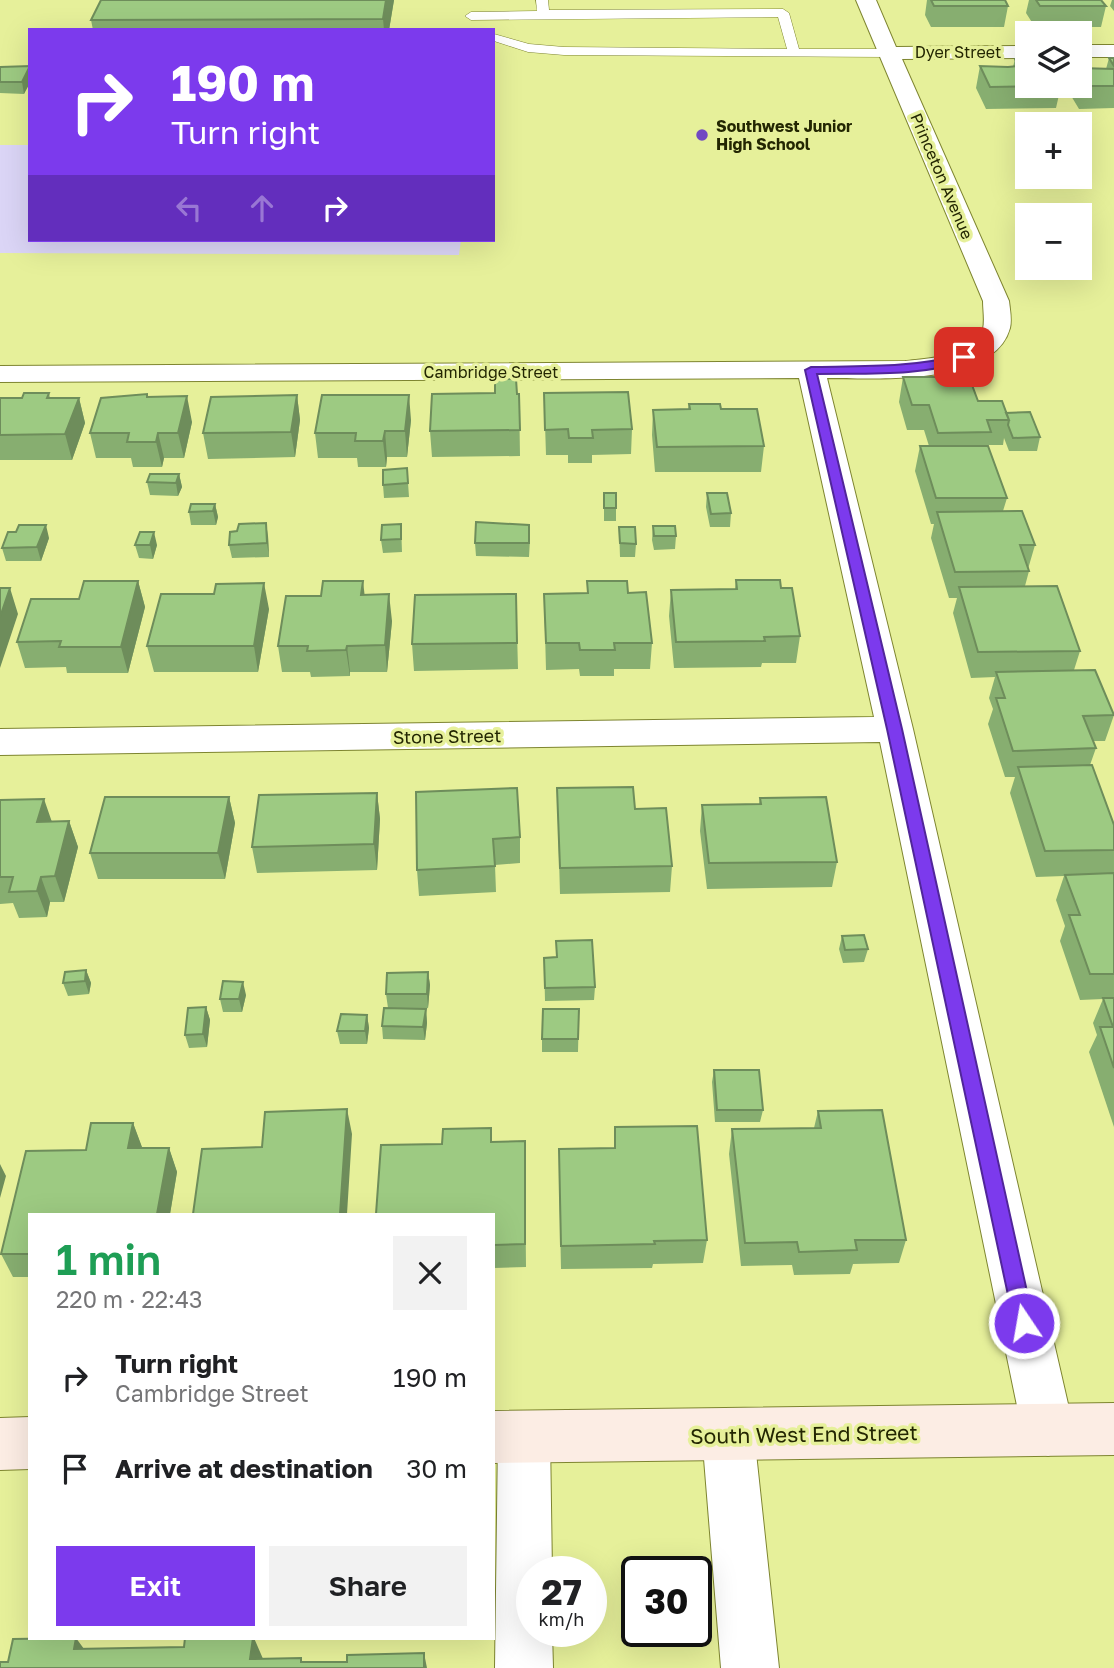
<!DOCTYPE html>
<meta charset="utf-8">
<style>
body{margin:0;font-family:"Golos Text",sans-serif;background:#f2f2f2;color:#202124;height:100vh;display:flex;flex-direction:column;font-size:26px;white-space:nowrap}
*{box-sizing:border-box;margin:0}
p{font-size:23px;color:#757577}
.icon{flex:none;width:38px;height:38px;fill:none;stroke:currentColor;stroke-width:2;stroke-linecap:round;stroke-linejoin:round}
.map{position:relative;flex:1;overflow:hidden}
.sheet{position:absolute;left:28px;top:1213px;width:467px;height:427px;display:flex;flex-direction:column;background:#fff;border-radius:0px;box-shadow:0 7px 28px #0002}
.sheet>*{flex:none}
.hud{position:absolute;left:28px;top:28px;width:467px;height:214px;border-radius:0px;box-shadow:0 7px 28px #0002;background:#7c3aed;color:#fff;overflow:hidden}
.controls{position:absolute;left:1015px;top:21px;display:grid;gap:14px}
.controls a{display:grid;place-items:center;width:77px;height:77px;border-radius:0px;background:#fff;box-shadow:0 7px 28px #0002;font-size:35px}
.speed{position:absolute;left:516px;top:1556px;display:flex;gap:14px;font-size:35px;font-weight:700;text-align:center}
.speed>*{display:grid;place-content:center;width:91px;height:91px;border-radius:50%;background:#fff;box-shadow:0 7px 28px #0002;line-height:1}
.speed small{font-size:18px;font-weight:400}
.speed .limit{border:4px solid #111;border-radius:10px;background:#fff;color:#111}
.pin{position:absolute;display:grid;place-items:center;width:60px;height:60px;color:#fff;margin:-30px;border-radius:14px;box-shadow:0 4px 10px #0006}
.me{position:absolute;width:77px;margin:-38px;rotate:348deg;stroke-linejoin:round;filter:drop-shadow(0 0 5px #0008)}
.turn{display:flex;align-items:center;gap:24px;height:147px;padding:0 28px;font-size:32px}
.turn .icon{width:91px;height:91px;stroke-width:2.5}
.turn b{display:block;font-size:49px;line-height:60px}
.lanes{display:flex;align-items:center;height:66px;padding:0 28px;background:#0003;justify-content:center;gap:35px;direction:ltr}
.lanes .off{opacity:.35}
.round{display:grid;place-items:center;flex:none;width:74px;height:74px;border-radius:0px;background:#f2f2f2}
.summary{display:flex;align-items:center;justify-content:space-between;height:119px;padding:0 28px}
h1{font-size:42px;font-weight:600;line-height:52px;color:#1e9e55}
.action{display:flex;gap:14px;margin-top:auto;padding:14px 28px}
.action a{flex:1;height:80px;border-radius:0px;background:#7c3aed;color:#fff;font-size:28px;font-weight:600;line-height:80px;text-align:center}
.action a+a{background:#f2f2f2;color:#202124}
ul{padding:0;list-style:none}
li{display:flex;align-items:center;gap:21px;height:91px;padding:0 28px}
li div{flex:1}
li b{display:block;font-size:26px}
li em{font-style:normal}
.map>svg:first-child{display:block}
.green{fill:#dbd5f6}
.lines{fill:none;stroke-linecap:round;stroke-linejoin:round}
.lane-casing{stroke:#7e8530;stroke-width:1}
.street-casing{stroke:#7e8530;stroke-width:2}
.secondary-casing{stroke:#7e8530;stroke-width:2}
.lane{fill:#fff;fill-rule:evenodd}
.street{fill:#fff;fill-rule:evenodd}
.secondary{fill:#fcede4;fill-rule:evenodd}
.wall{fill:#87ae70}
.shaded-wall{fill:#6e8d5b}
.building{fill:#9dca82;stroke:#6e8d5b;stroke-width:2}
.route{fill:#7c3aed;stroke:#51269a;stroke-width:2}
.poi-dot{fill:#7149c2;stroke:#e6f09a;stroke-width:2.5}
.labels{text-anchor:middle;dominant-baseline:central;stroke-width:7;stroke-linejoin:round;paint-order:stroke}
.far-street-label{font-size:16px;fill:#232602;stroke:#e6f09a}
.far-poi-label{font-size:16px;font-weight:bold;fill:#232602;stroke:#e6f09a;text-anchor:start}
.street-label{font-size:18px;fill:#232602;stroke:#e6f09a}
.near-street-label{font-size:21px;fill:#232602;stroke:#e6f09a}
</style>
<div class="map">
<svg width="1114" height="1668" viewBox="0 0 1114 1668">
<rect width="100%" height="100%" fill="#e6f09a"/>
<!-- green -->
<path class="green" d="M0,145H30V240H461L459,255L0,253Z"/>
<g class="lines">
<defs>
<path id="lane" d="M536,0H548L549,10L783,9L789,13L799,49H889L895,53L889,57L564,55L528,52L494,41V34L529,44L564,47L787,49L778,17L471,20L465,16L471,12L537,11Z"/>
<path id="street" d="M856,0H876L896,47L1027,46V58L902,59L1009,301C1010,310 1012,320 1010,328C994,387 874,378 827,378L913,729L1074,1430L1066,1448L1048,1456L1030,1448L1022,1430L880,742L0,755V729L874,717L799,378L0,382V366L905,361C929,358 974,358 983,329C985,320 983,310 983,301Z
M1080,45H1114V57H1080Z
M728,1408L746,1416L754,1434L779,1668H721L702,1434L710,1416Z
M524,1411L542,1419L550,1437L552,1572H532V1631H552L553,1668H495L498,1437L506,1419Z"/>
<path id="secondary" d="M1114,1403V1455L494,1463V1411Z
M30,1417V1469L0,1470V1418Z"/>
</defs>
<!-- lane casing -->
<use href="#lane" class="lane-casing"/>
<!-- street casing -->
<use href="#street" class="street-casing"/>
<!-- secondary casing -->
<use href="#secondary" class="secondary-casing"/>
<!-- lane -->
<use href="#lane" class="lane"/>
<!-- street -->
<use href="#street" class="street"/>
<!-- secondary -->
<use href="#secondary" class="secondary"/>
</g>
<!-- wall -->
<path class="wall" d="M101,0H394L389,30H93L91,20Z
M927,0H1005L1008,6L1004,27H931L925,15Z
M1029,0H1101L1106,6L1101,27H1035L1026,13Z
M1112,0H1114V11L1110,6Z
M1109,58H1114V108L1079,109L1067,89L1068,86H1080V68L1106,69Z
M1015,59L1061,86L1056,108L986,109L976,88L980,66L1013,67Z
M30,66L24,94L0,93V67Z
M903,377L978,401L1006,413L1040,437L1037,451H1009L1004,438L1003,445H988L1007,498L1003,511L1035,545L1028,569L1029,571L1025,586L1080,651L1074,670L1114,715L1105,741H1093L1096,748L1090,765L1114,850V1127L1089,1052L1097,1035L1093,1023L1103,999L1080,1000L1060,941L1065,926L1056,900L1064,876L1036,877L1010,793L1015,777H1005L988,724L993,709L989,698L995,677L971,678L953,613L957,598H949L931,538L934,524H931L915,471L920,446H929L924,430H907L899,402Z
M49,393L50,398H79L85,423L72,460H0V398H22Z
M544,393L632,429L631,454L592,455V463H568V455H546Z
M147,394L148,397L192,422L184,458H164L162,467H133L131,458H96L90,433Z
M517,394H519L520,456L432,457L430,431Z
M297,395L300,420L295,457L208,459L203,433Z
M689,404L721,409L764,446L761,472H655L652,435L653,410L688,409Z
M411,420L407,457H387L386,467H358L357,458H318L315,433Z
M407,468L409,497L384,498L383,485Z
M179,474L182,487L178,496L150,495L147,482Z
M604,493L616,508V521H604Z
M707,493L731,513L730,527H710L706,507Z
M215,504L218,517L216,525H191L189,512Z
M401,524L402,552L383,553L381,540Z
M653,526L676,536L675,549L654,550L652,540Z
M619,527L636,544L635,557H620Z
M237,531L268,536L269,557L232,558L229,545Z
M49,538L41,561H6L2,548Z
M530,539L529,557L476,556L475,543Z
M135,545H157L153,559L139,558Z
M736,580L781,588L800,636L796,663H762L761,667L674,668L669,616L671,590L735,589Z
M138,581L145,607L128,673H67L66,667L25,668L17,642L79,599Z
M628,593L652,643L650,669H614V676H580L579,669L546,670L544,594Z
M214,594L269,609L258,672H154L147,646Z
M516,594L518,669L414,671L412,644Z
M364,595L392,621L387,672H350V676L311,677L310,672H282L278,646Z
M557,788L635,809L672,866L670,892L560,894Z
M416,792L520,837V863L495,865L496,892L419,896L417,870Z
M377,793L380,819L377,870L257,873L252,847Z
M229,797L235,823L225,879H98L90,853Z
M760,798L837,862L832,887L707,889L700,831L702,805L759,804Z
M0,800L52,821H69L78,847L64,902H50L47,917L19,918L13,903L0,904Z
M842,936L868,949L864,962L843,963L839,949Z
M556,941L595,987L594,1000L545,1001L544,958L556,957Z
M86,970L91,983L89,994L68,996L63,983Z
M428,972L430,985L428,1008H388L386,994Z
M246,995L242,1012H223L220,999Z
M206,1007L210,1020L207,1047L189,1048L185,1035Z
M426,1009L427,1023L425,1040L383,1039L382,1026Z
M579,1009L578,1052H542V1039Z
M367,1015L369,1028L367,1044H340L337,1031Z
M714,1070L763,1110L760,1122H715L712,1082Z
M818,1111L906,1240L899,1263L853,1264L850,1274L794,1275L792,1265L741,1266L729,1154L732,1129L814,1128Z
M91,1123H133L142,1148H169L177,1172L170,1214H30V1277H13L1,1254L26,1151L86,1150Z
M615,1127L707,1240L703,1263L653,1264L652,1268L561,1269L559,1173L614,1148Z
M491,1128L492,1142L525,1166L526,1267L494,1268V1214L442,1144Z"/>
<!-- shaded-wall -->
<path class="shaded-wall" d="M386,0H394L389,30H384L383,19Z
M30,66V83L24,94L22,82Z
M297,395L300,420L295,457L291,432Z
M409,395L411,420L407,457L405,431Z
M187,396L192,422L184,458L178,433Z
M79,398L85,423L72,460L65,434Z
M385,431L387,457L386,467L383,441Z
M158,433L164,458L162,467L156,442Z
M179,474L182,487L178,496L176,483Z
M215,504L218,517L216,525L213,511Z
M266,523L268,536L269,557L267,543Z
M46,525L49,538L41,561L37,547Z
M154,532L157,545L153,559L150,545Z
M138,581L145,607L128,673L121,647Z
M363,581L366,607L361,595Z
M264,583L269,609L258,672L254,646Z
M10,588L18,614L0,668V617Z
M389,594L392,621L387,672L385,645Z
M347,646L350,672V676L346,650Z
M377,793L380,819L377,870L374,844Z
M229,797L235,823L225,879L218,853Z
M44,799L53,825L37,822Z
M69,821L78,847L64,902L55,876Z
M41,877L50,902L47,917L37,891Z
M86,970L91,983L89,994L85,981Z
M428,972L430,985L428,1008L427,994Z
M243,982L246,995L242,1012L239,999Z
M206,1007L210,1020L207,1047L203,1034Z
M426,1009L427,1023L425,1040L423,1027Z
M367,1015L369,1028L367,1044L365,1031Z
M347,1109L352,1134L347,1214H340Z
M133,1123L142,1147L137,1173L128,1148Z
M169,1148L177,1172L170,1214H157Z
M0,1164L6,1176L0,1198Z
M76,1638L98,1668L74,1649Z
M253,1638H254L267,1668L250,1659Z
M424,1653L427,1668H424Z"/>
<!-- building -->
<path class="building" d="M101,0H386L383,19L91,20Z
M931,0H1005L1008,6H934Z
M1036,0H1101L1106,6H1040Z
M1109,58H1114V66Z
M1015,59H1027V86H1061L990,87L980,66L1008,67L1018,66Z
M30,66L22,82H0V67Z
M1080,68L1114,69V86H1084L1080,80Z
M903,377H969L978,401H1002L1009,420H987L991,432L938,433L929,405H912Z
M495,379H516L517,394H519L520,430L430,431L432,394L495,393Z
M628,392L632,429L592,430L593,438H569L568,429L545,430L544,393Z
M24,393H49L47,398H79L65,434L0,435V398H22Z
M147,394V397L187,396L178,433H158L156,442H127L129,433H90L101,398Z
M297,395L291,432L203,433L211,397Z
M322,395H409L405,431H385L383,441H355L356,433H315Z
M689,404H720L721,409H757L764,446L657,447L653,410L690,409Z
M1030,412L1040,437L1013,438L1008,425L1009,420L1006,413Z
M920,446H988L1007,498H936Z
M407,468L408,483L383,485V470Z
M150,474H179L176,483L147,482Z
M604,493H616V508H604Z
M707,493H727L731,513L711,514Z
M191,504H215L213,511L189,512Z
M1022,511L1035,545H1020L1029,571L955,572L937,512Z
M476,522L529,525V543H475Z
M266,523L267,543L229,545L230,532L237,531L239,524Z
M401,524V539L381,540L382,525Z
M19,525H46L37,547L2,548L8,532H16Z
M653,526H675L676,536H654Z
M619,527H635L636,544L620,543Z
M140,532H154L150,545H135Z
M736,580H780L781,588H792L800,636L764,637L765,641L676,642L671,590L737,589Z
M84,581H138L121,647H59L61,641L17,642L31,599H79Z
M323,581H363L361,595L389,594L385,645L347,646L346,650L307,651L308,646H278L286,596H321Z
M587,581H627L628,593L646,592L652,643H614L615,650H580L579,643H546L544,594L588,593Z
M264,583L254,646H147L161,594H214L216,584Z
M1057,586L1080,651L978,652L959,587Z
M0,588H10L0,617Z
M516,594L517,643L412,644L415,595Z
M1095,670L1114,715L1083,716L1096,748L1013,751L996,698H1005L996,672Z
M1092,765L1114,825V850L1045,851L1018,767Z
M633,787L635,809L666,808L672,866L560,868L557,788Z
M517,788L520,837L493,839L495,866L417,870L416,792Z
M377,793L374,844L252,847L259,795Z
M105,797H229L218,853H90Z
M826,797L837,862L709,863L702,805L761,804L760,798Z
M44,799L37,822L69,821L55,876L41,877L37,891L9,892L13,877H0V800Z
M1114,873V974H1090L1069,915H1080L1065,875Z
M864,935L868,949L845,950L842,936Z
M592,940L595,987L545,988L544,958L557,957L556,941Z
M86,970L85,981L63,983L65,972Z
M428,972L427,994H386L387,973Z
M223,981L243,982L239,999H220Z
M1103,998H1114V1068L1100,1027H1113Z
M206,1007L203,1034L185,1035L188,1008Z
M384,1008L426,1009L423,1027L382,1026Z
M543,1009H579L578,1039H542Z
M341,1014L367,1015L365,1031H337Z
M714,1070H759L763,1110H717Z
M347,1109L340,1214H193L202,1149L262,1147L265,1112Z
M882,1110L906,1240H855L857,1250L799,1252L797,1242L745,1243L732,1129L821,1128L818,1111Z
M91,1123H133L128,1148H169L157,1214H30V1254H1L26,1151L86,1150Z
M697,1126L707,1240L654,1241L655,1244L561,1246L559,1149L615,1148V1127Z
M491,1128V1142L525,1141V1244L494,1245V1214H376L381,1145L442,1144L443,1129Z
M76,1638L74,1649L184,1647L185,1638H253L250,1659L301,1658V1662H347V1655L424,1653V1668H0V1662H8L13,1639Z"/>
<!-- route -->
<path class="route" d="M964,354L968,355V360C921,377 867,373 817,374L902,729L1034,1323L1031,1329L1024,1332L1017,1329L1014,1323L887,729L805,370L811,367C863,366 914,368 964,354Z"/>
<!-- markers -->
<circle class="poi-dot" cx="702" cy="135" r="7"/>
<g class="labels">
<!-- far-street labels -->
<g class="far-street-label">
<text x="958" y="52">Dyer Street</text>
<text transform="translate(942 176) rotate(67)">Princeton Avenue</text>
<text x="491" y="372">Cambridge Street</text>
</g>
<!-- far-poi labels -->
<g class="far-poi-label">
<text x="716" y="126">Southwest Junior<tspan x="716" dy="18">High School</tspan></text>
</g>
<!-- street labels -->
<g class="street-label">
<text transform="translate(447 736) rotate(-1)">Stone Street</text>
</g>
<!-- near-street labels -->
<g class="near-street-label">
<text transform="translate(804 1434) rotate(-1)">South West End Street</text>
</g>
</g>
</svg>
<div class="controls">
<a><svg class="icon" aria-label="layers" viewBox="0 0 24 24"><path d="M12 4l9 5-9 5-9-5zM3 14l9 5 9-5"/></svg></a>
<a>+</a>
<a>−</a>
</div>
<div class="speed"><div>27<small>km/h</small></div><div class="limit">30</div></div>
<div class="pin" style="left:964px;top:357px;background:#d93025"><svg class="icon" aria-label="arrive" viewBox="0 0 24 24"><path d="M6 21V4h12l-3 4 3 4H6"/></svg></div>
<svg class="me" style="left:1024px;top:1323px" viewBox="-20 -20 40 40"><circle r="17" fill="#7c3aed" stroke="#fff" stroke-width="3"/><path d="M0-11L8 9 0 5-8 9z" fill="#fff"/></svg>
<div class="hud">
<div class="turn"><svg class="icon" aria-label="right" viewBox="0 0 24 24"><path d="M7 20v-9h11M14 6l5 5-5 5"/></svg><div><b>190 m</b>Turn right</div></div>
<div class="lanes"><svg class="icon off" aria-label="left" viewBox="0 0 24 24"><path d="M17 20v-9H6M10 6l-5 5 5 5"/></svg><svg class="icon off" aria-label="ahead" viewBox="0 0 24 24"><path d="M12 20V5M6 11l6-6 6 6"/></svg><svg class="icon" aria-label="right" viewBox="0 0 24 24"><path d="M7 20v-9h11M14 6l5 5-5 5"/></svg></div>
</div>
<section class="sheet">
<div class="summary"><div><h1>1 min</h1><p>220 m · 22:43</p></div><a class="round"><svg class="icon" aria-label="close" viewBox="0 0 24 24"><path d="M6 6l12 12M18 6L6 18"/></svg></a></div>
<ul>
<li><svg class="icon" aria-label="right" viewBox="0 0 24 24"><path d="M7 20v-9h11M14 6l5 5-5 5"/></svg><div><b>Turn right</b><p>Cambridge Street</p></div><em>190 m</em></li>
<li><svg class="icon" aria-label="arrive" viewBox="0 0 24 24"><path d="M6 21V4h12l-3 4 3 4H6"/></svg><div><b>Arrive at destination</b></div><em>30 m</em></li>
</ul>
<div class="action"><a>Exit</a><a>Share</a></div>
</section>
</div>
